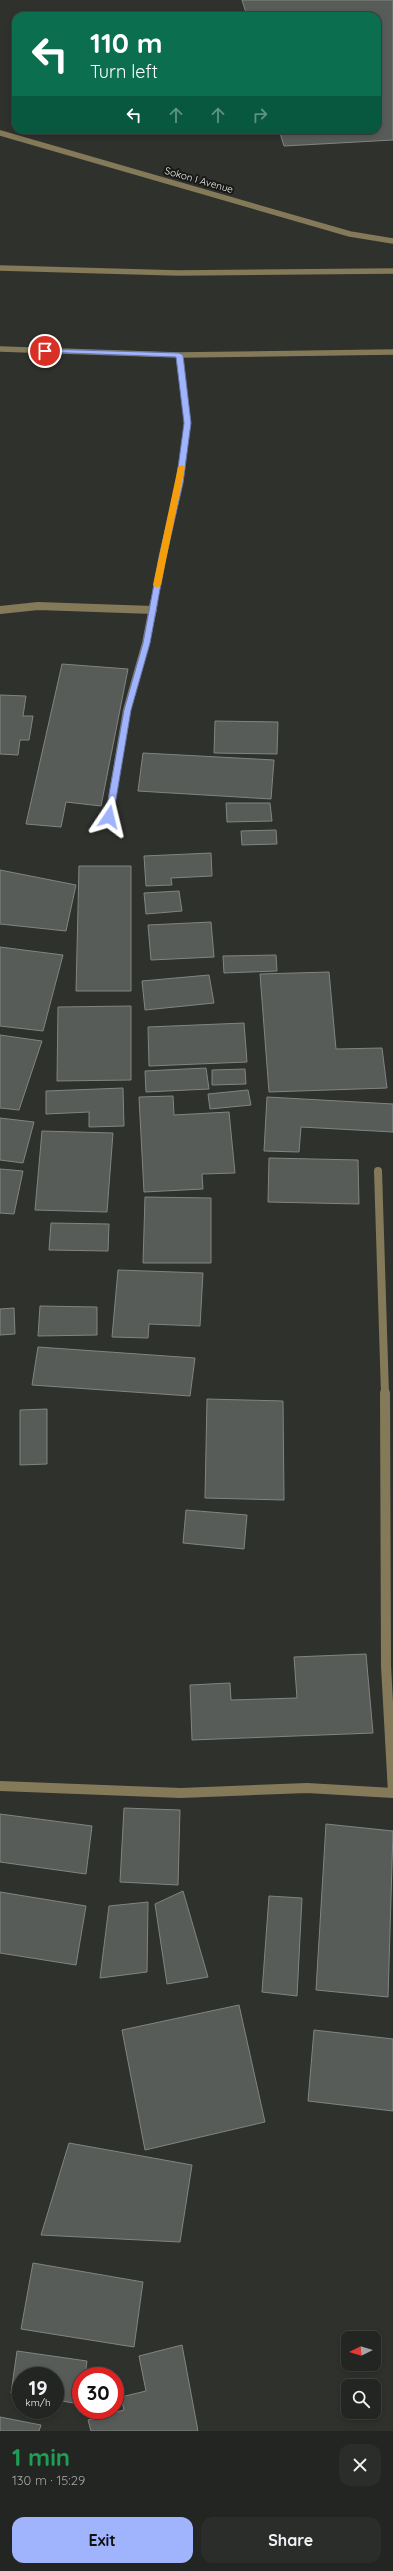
<!DOCTYPE html>
<meta charset="utf-8">
<style>
body{margin:0;font-family:Quicksand,sans-serif;background:#2b2d2a;color:#f1f3f6;height:100vh;display:flex;flex-direction:column;font-size:15px;white-space:nowrap}
*{box-sizing:border-box;margin:0}
p{font-size:13px;color:#a3a5a5}
.icon{flex:none;width:22px;height:22px;fill:none;stroke:currentColor;stroke-width:2;stroke-linecap:round;stroke-linejoin:round}
.map{position:relative;height:2431px;overflow:hidden}
.drawer{display:flex;flex-direction:column;background:#232522;flex:1}
.drawer>*{flex:none}
.top-card{position:absolute;left:12px;top:12px;width:369px;height:122px;border-radius:12px;box-shadow:0 2px 6px #0003,0 0 0 1px #404240;background:#0b6e4f;color:#fff;overflow:hidden}
.needle{width:26px;rotate:265deg}
.tools{position:absolute;left:341px;top:2331px;display:grid;gap:8px}
.tools a{display:grid;place-items:center;width:40px;height:40px;border-radius:8px;background:#232522;box-shadow:0 2px 6px #0003,0 0 0 1px #404240;font-size:20px}
.speed{position:absolute;left:12px;top:2367px;display:flex;gap:8px;font-size:20px;font-weight:700;text-align:center}
.speed>*{display:grid;place-content:center;width:52px;height:52px;border-radius:50%;background:#232522;box-shadow:0 2px 6px #0003,0 0 0 1px #404240;line-height:1}
.speed small{font-size:10px;font-weight:400}
.speed .limit{border:6px solid #d22;background:#fff;color:#111}
.pin{position:absolute;display:grid;place-items:center;width:34px;height:34px;color:#fff;margin:-17px;border:2px solid #fff;border-radius:50%;box-shadow:0 1px 4px #0007}
.me{position:absolute;width:44px;margin:-22px;rotate:10deg;stroke-linejoin:round;filter:drop-shadow(0 0 3px #0008)}
.turn{display:flex;align-items:center;gap:14px;height:84px;padding:0 12px;font-size:18px}
.turn .icon{width:52px;height:52px;stroke-width:2.5}
.turn b{display:block;font-size:28px;line-height:34px}
.lanes{display:flex;align-items:center;height:38px;padding:0 12px;background:#0003;justify-content:center;gap:20px;direction:ltr}
.lanes .off{opacity:.35}
.round{display:grid;place-items:center;flex:none;width:42px;height:42px;border-radius:12px;background:#2b2d2a}
.head{display:flex;align-items:center;justify-content:space-between;height:68px;padding:0 12px}
h1{font-size:24px;font-weight:800;line-height:30px;color:#1e9e55}
.action{display:flex;gap:8px;margin-top:auto;padding:8px 12px}
.action a{flex:1;height:46px;border-radius:12px;background:#a0b3fd;color:#111;font-size:16px;font-weight:800;line-height:46px;text-align:center}
.action a+a{background:#2b2d2a;color:#f1f3f6}
.map>svg:first-child{display:block}
.building{fill:#585c59;stroke:#818582}
.lines{fill:none;stroke-linecap:round;stroke-linejoin:round}
.minor-far2{stroke:#847a59;stroke-width:5.5}
.minor-far1{stroke:#847a59;stroke-width:8}
.minor{stroke:#847a59;stroke-width:10}
.tertiary{stroke:#847a59;stroke-width:5.5}
.route{fill:#a0b3fd;stroke:#6874a4}
.slow{fill:#f59e0b}
.labels{text-anchor:middle;dominant-baseline:central;stroke-width:4;stroke-linejoin:round;paint-order:stroke}
.far-street-label{font-size:10px;fill:#f0f1ef;stroke:#181817}
</style>
<div class="map">
<svg width="393" height="2431" viewBox="0 0 393 2431">
<rect width="100%" height="100%" fill="#2f312d"/>
<!-- building -->
<path class="building" d="M242,0H393V140L284,146L279,130H377V16H247Z
M62,664L128,669L101,806L66,802L61,827L26,824Z
M0,695L26,696L23,716H33L29,740H20L18,755L0,754Z
M215,721L278,722L277,754L214,753Z
M143,753L274,760L271,799L138,791Z
M226,803H270L272,821L227,822Z
M276,830L277,844L242,845L241,831Z
M211,853L212,876L171,878L172,885L146,886L144,856Z
M79,866H131V991H76Z
M0,870L76,885L66,931L0,924Z
M179,891L182,911L146,914L144,893Z
M211,922L214,957L151,960L148,925Z
M0,947L63,955L43,1031L0,1026Z
M276,955L277,971L224,973L223,956Z
M329,972L336,1049L382,1048L387,1088L269,1092L260,974Z
M209,975L214,1003L145,1010L142,981Z
M131,1006V1080L57,1081L58,1007Z
M244,1023L247,1062L149,1066L148,1027Z
M0,1035L42,1041L19,1110L0,1108Z
M206,1068L209,1089L146,1092L145,1071Z
M245,1069L246,1084L212,1085V1070Z
M123,1088L124,1126L89,1127V1112L46,1114V1091Z
M248,1090L251,1105L210,1109L208,1094Z
M173,1096L174,1115L229,1112L235,1173L202,1174L203,1189L144,1192L139,1097Z
M267,1097L393,1104V1132L301,1127L299,1152L264,1151Z
M0,1118L34,1122L23,1163L0,1160Z
M42,1131L113,1133L107,1212L35,1210Z
M269,1158L358,1160L359,1204L268,1202Z
M0,1169L23,1171L14,1214L0,1213Z
M145,1197L211,1198V1263H143Z
M51,1223L109,1224L108,1251L49,1250Z
M118,1270L203,1273L200,1326L149,1324L148,1338L112,1337Z
M40,1306L97,1307V1335L38,1336Z
M14,1308L15,1334L0,1335V1309Z
M38,1347L195,1358L190,1396L32,1385Z
M207,1399L283,1401L284,1500L205,1498Z
M47,1409V1464L20,1465V1410Z
M186,1510L247,1515L244,1549L183,1543Z
M366,1654L373,1733L192,1740L190,1685L230,1683L231,1700L297,1698L294,1657Z
M124,1808L180,1810L178,1885L120,1882Z
M0,1814L92,1826L86,1874L0,1862Z
M326,1824L393,1831L388,1997L316,1990Z
M183,1891L208,1977L167,1984L155,1904Z
M0,1892L86,1906L76,1965L0,1953Z
M269,1896L302,1898L297,1996L262,1992Z
M148,1902L147,1972L100,1978L109,1906Z
M239,2005L265,2122L145,2150L122,2030Z
M314,2030L393,2039V2111L308,2101Z
M69,2143L192,2165L180,2242L41,2235Z
M33,2263L143,2282L134,2347L21,2329Z
M182,2345L198,2431H91L88,2420L124,2410L121,2397L146,2391L139,2356Z
M17,2351L87,2361L85,2376H81L80,2404L55,2400V2376H21V2395L11,2393Z
M0,2417L41,2425L39,2431H0Z"/>
<g class="lines">
<!-- minor-far2 -->
<path class="minor-far2" d="M0,268L178,273L393,271
M0,349L179,355L393,352
M153,603L180,483L187,423L179,355"/>
<!-- minor-far1 -->
<path class="minor-far1" d="M0,610L38,606L153,610
M109,817L127,710L146,643L154,602
M378,1171L385,1394"/>
<!-- minor -->
<path class="minor" d="M385,1393L386,1666L393,1793
M0,1786L181,1793L307,1788L393,1793"/>
<!-- tertiary -->
<path class="tertiary" d="M0,133L350,234L393,241"/>
</g>
<!-- route -->
<path class="route" d="M45,349L179,353L183,355L191,423L183,483L166,557L150,643L131,710L113,817L109,820L105,817L124,710L143,643L159,557L176,483L184,423L176,357L42,352Z"/>
<!-- slow -->
<path class="slow" d="M182,465L185,467L161,585L157,588L153,585L178,467Z"/>
<g class="labels">
<!-- far-street labels -->
<g class="far-street-label">
<text transform="translate(199 180) rotate(16)">Sokon I Avenue</text>
</g>
</g>
</svg>
<div class="tools">
<a><svg class="needle" viewBox="-14 -14 28 28"><path d="M0-13l5 13h-10z" fill="#e53935"/><path d="M0 13l5-13h-10z" fill="#a3a5a5"/></svg></a>
<a><svg class="icon" aria-label="search" viewBox="0 0 24 24"><circle cx="10" cy="10" r="6"/><path d="M15 15l6 6"/></svg></a>
</div>
<div class="speed"><div>19<small>km/h</small></div><div class="limit">30</div></div>
<div class="pin" style="left:45px;top:351px;background:#d93025"><svg class="icon" aria-label="arrive" viewBox="0 0 24 24"><path d="M6 21V4h12l-3 4 3 4H6"/></svg></div>
<svg class="me" style="left:109px;top:817px" viewBox="-20 -20 40 40"><path d="M0-17L14 15 0 8-14 15z" fill="#a0b3fd" stroke="#fff" stroke-width="4"/></svg>
<div class="top-card">
<div class="turn"><svg class="icon" aria-label="left" viewBox="0 0 24 24"><path d="M17 20v-9H6M10 6l-5 5 5 5"/></svg><div><b>110 m</b>Turn left</div></div>
<div class="lanes"><svg class="icon" aria-label="left" viewBox="0 0 24 24"><path d="M17 20v-9H6M10 6l-5 5 5 5"/></svg><svg class="icon off" aria-label="ahead" viewBox="0 0 24 24"><path d="M12 20V5M6 11l6-6 6 6"/></svg><svg class="icon off" aria-label="ahead" viewBox="0 0 24 24"><path d="M12 20V5M6 11l6-6 6 6"/></svg><svg class="icon off" aria-label="right" viewBox="0 0 24 24"><path d="M7 20v-9h11M14 6l5 5-5 5"/></svg></div>
</div>
</div>
<section class="drawer">
<div class="head"><div><h1>1 min</h1><p>130 m · 15:29</p></div><a class="round"><svg class="icon" aria-label="close" viewBox="0 0 24 24"><path d="M6 6l12 12M18 6L6 18"/></svg></a></div>
<div class="action"><a>Exit</a><a>Share</a></div>
</section>
